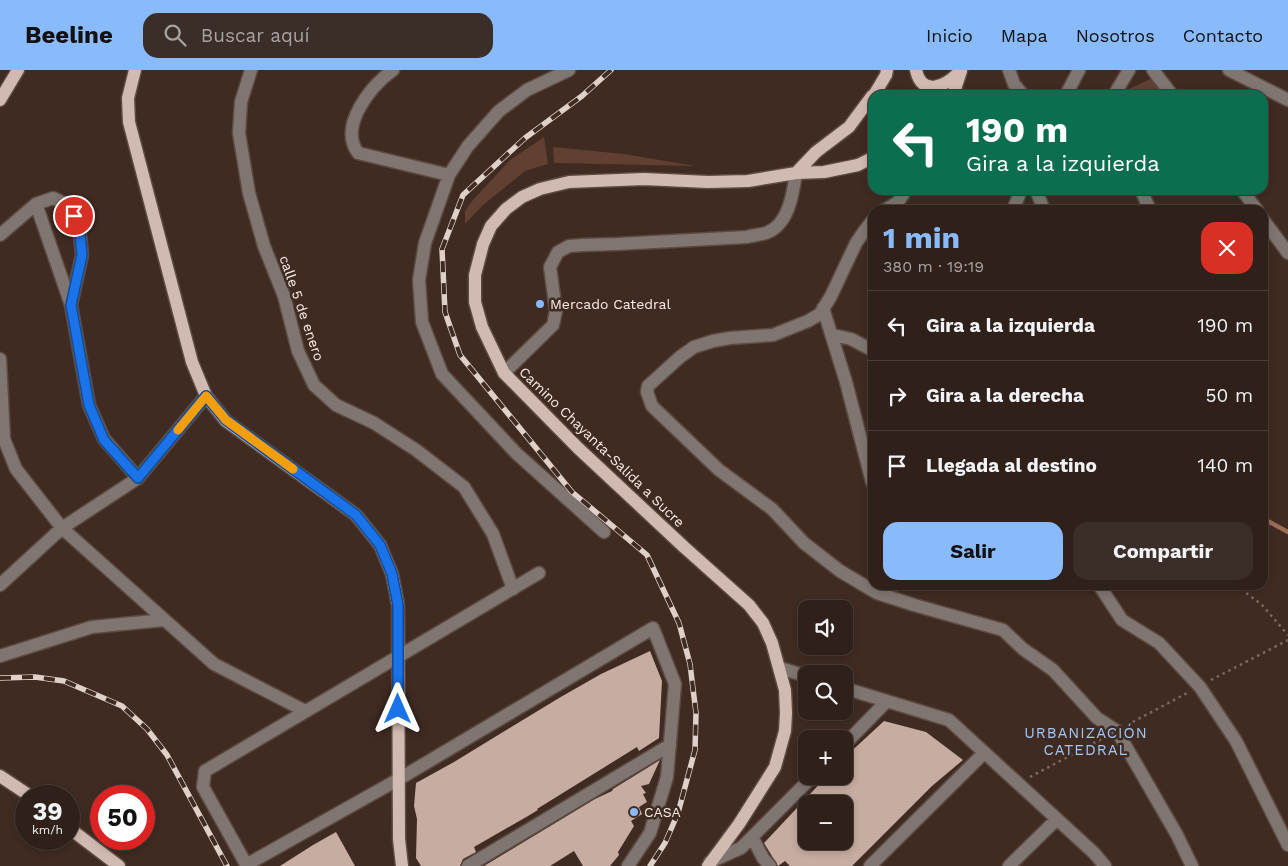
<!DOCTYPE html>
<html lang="es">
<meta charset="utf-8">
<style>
body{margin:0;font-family:"Work Sans",sans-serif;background:#3b2d27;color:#f1f3f6;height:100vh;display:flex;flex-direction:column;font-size:19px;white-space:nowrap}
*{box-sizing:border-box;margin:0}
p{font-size:16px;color:#a7a3a2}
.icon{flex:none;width:28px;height:28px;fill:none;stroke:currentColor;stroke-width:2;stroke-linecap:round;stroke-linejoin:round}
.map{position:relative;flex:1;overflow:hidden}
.side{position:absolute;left:868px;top:135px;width:400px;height:385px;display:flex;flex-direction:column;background:#2f201a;border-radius:15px;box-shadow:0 2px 8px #0003,0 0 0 1px #4a3e39}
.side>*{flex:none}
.top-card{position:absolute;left:868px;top:20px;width:400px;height:105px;border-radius:15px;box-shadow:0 2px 8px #0003,0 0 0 1px #4a3e39;background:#0b6e4f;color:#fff;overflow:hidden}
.tools{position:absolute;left:798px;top:530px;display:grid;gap:10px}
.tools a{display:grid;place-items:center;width:55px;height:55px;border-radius:10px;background:#2f201a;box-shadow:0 2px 8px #0003,0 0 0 1px #4a3e39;font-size:25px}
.speed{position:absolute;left:15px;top:715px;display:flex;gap:10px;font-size:25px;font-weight:700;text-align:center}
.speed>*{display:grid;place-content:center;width:65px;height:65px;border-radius:50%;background:#2f201a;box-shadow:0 2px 8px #0003,0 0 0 1px #4a3e39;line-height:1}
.speed small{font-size:12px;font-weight:400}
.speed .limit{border:8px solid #d22;background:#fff;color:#111}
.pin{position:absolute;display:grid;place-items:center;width:42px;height:42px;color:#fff;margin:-21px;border:2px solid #fff;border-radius:50%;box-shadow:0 1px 5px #0007}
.me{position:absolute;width:55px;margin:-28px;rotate:0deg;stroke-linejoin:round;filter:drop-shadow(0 0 4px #0008)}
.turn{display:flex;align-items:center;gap:18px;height:105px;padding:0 15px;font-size:22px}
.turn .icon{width:65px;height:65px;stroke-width:2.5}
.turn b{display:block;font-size:35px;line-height:42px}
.round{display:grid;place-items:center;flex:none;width:52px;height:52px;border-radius:15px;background:#3b2d27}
.overview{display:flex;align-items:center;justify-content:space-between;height:85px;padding:0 15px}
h1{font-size:30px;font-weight:700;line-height:38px;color:#88bafc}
.button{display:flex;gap:10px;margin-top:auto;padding:10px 15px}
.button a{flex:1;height:58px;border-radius:15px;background:#88bafc;color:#111;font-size:20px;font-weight:700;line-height:58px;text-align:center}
.button a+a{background:#3b2d27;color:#f1f3f6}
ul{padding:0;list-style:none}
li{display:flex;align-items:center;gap:15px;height:70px;padding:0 15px;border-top:1px solid #4a3e39}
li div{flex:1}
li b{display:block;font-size:19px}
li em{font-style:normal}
header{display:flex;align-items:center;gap:30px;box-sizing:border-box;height:70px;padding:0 25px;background:#88bafc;color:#111}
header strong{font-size:24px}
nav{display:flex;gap:28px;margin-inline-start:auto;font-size:18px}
.search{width:350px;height:45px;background:#3b2d27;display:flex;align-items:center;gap:12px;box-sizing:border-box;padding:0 18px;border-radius:15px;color:#a7a3a2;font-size:19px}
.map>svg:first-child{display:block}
.green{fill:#614031}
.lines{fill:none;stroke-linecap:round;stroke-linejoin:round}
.stream{stroke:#9d6c56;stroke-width:4.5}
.building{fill:#c6aca1;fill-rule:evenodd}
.minor-casing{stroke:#5d4a41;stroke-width:15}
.major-casing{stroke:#5d4a41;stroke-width:15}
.path{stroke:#7b6961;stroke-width:2.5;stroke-dasharray:2.5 4;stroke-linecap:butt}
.minor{stroke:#807671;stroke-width:12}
.major{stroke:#d1bab1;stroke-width:12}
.rail-casing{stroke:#dfd1ca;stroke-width:5.5}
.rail{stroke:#3f2b22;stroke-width:4;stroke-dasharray:11;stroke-linecap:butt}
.route-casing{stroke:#114b97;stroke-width:12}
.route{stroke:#1a73e8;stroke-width:9}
.slow{stroke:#f59e0b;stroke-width:9}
.poi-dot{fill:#88bafc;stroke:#3f2b22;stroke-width:2}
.labels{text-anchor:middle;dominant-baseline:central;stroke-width:5;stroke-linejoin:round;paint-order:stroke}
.poi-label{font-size:14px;fill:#f9ebe5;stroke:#3f2b22;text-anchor:start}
.street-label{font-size:14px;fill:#f9ebe5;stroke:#3f2b22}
.neighbourhood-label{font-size:15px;letter-spacing:1px;fill:#a1c6f7;stroke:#3f2b22}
</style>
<header>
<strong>Beeline</strong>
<div class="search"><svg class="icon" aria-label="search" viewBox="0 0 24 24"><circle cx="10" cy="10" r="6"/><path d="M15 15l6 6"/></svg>Buscar aquí</div>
<nav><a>Inicio</a><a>Mapa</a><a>Nosotros</a><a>Contacto</a></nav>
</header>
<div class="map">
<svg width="1288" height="796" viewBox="0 0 1288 796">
<rect width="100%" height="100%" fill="#3f2b22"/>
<!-- green -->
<path class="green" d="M1154,7L1164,25H1120L1119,24Z
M544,67L548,94L525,101L483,135L465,154V141L473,130L510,90Z
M553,77L624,84L695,96L554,93Z"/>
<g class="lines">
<!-- stream -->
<path class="stream" d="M1262,448L1288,462"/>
</g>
<!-- building -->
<path class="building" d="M650,581L662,611L659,668L639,681L637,677L537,739L538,740L528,746L474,777L476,782L463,789L460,796H421L416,788L417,749L414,736L416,713L454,692L559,628L601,604Z
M884,651L926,662L963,690L932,716L852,796H790L785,791L778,796L764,773L827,706H844V688ZM806,734H844V771H806Z
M660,690L649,714L641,716L646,723L643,724L647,732L639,737L642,744L631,751L634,756L618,782L619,785L610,796H583L574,781L550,796H484L595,729L612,721L613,719Z
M336,762L355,796H280L313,775Z"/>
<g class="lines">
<defs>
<path id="minor" d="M251,0L241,32L239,63L249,123L264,176L284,226L298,281L314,315L336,335L374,353L416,380L464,417L493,464L513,519
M393,0C371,16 338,56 358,83L449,105
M569,0L527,20L499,41L468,76L449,105L425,173L419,210L422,252L442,304L516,383L604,462
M1009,0L1014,14L1023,25
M1153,0L1172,25
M1229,0L1288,30
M1066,25L1079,0
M1114,25L1129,0
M1036,120L1044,140
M1141,120L1150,140
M1242,120L1257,140
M36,134L71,235
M885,140L898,132L906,120
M1013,140L1021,120
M1262,148L1288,183
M872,151L865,160L856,173L831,226L820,244L808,251L773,265L730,268L713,271L694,277L680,287L648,316L647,322L652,336L719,400L772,439L804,473L840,501L877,523L914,535L1003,560L1023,579L1053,600L1097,648L1117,661L1177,765L1192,796
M0,165L36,134L53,128L70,136L79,155L82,185L71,235L89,335L104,369L138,408
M823,238L846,312L872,412
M833,265L851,269L872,280
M0,289L4,369L16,399L62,458L214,594L305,641
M504,303L553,255L556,241L550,197L558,182L569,176L583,175L617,174L747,167C753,165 760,165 766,163C789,155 793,123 796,103
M0,515L62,458L138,408L206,326
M1099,515L1122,550L1159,573L1200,617L1236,671L1288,775
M0,586L92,557L164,550
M780,598L806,606
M844,618L949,650L1094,783L1105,796
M844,675L886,632
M752,767L763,788L770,796
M710,792L741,778L813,706
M246,795L399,709L653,558L675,614L667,707L650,763L628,796
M247,796L203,717L205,701L539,503
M468,796L670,675
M870,796L984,683
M1009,796L1057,749"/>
<path id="major" d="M135,0L128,28L129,52L192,292L206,326L226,351L356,445L380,475L392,504L398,535L399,769L402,796
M916,0C922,29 948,15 961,0
M874,25L886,5L887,0
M953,25L961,1
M0,30L18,0
M796,103L816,82L849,57L872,26
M0,706L30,726
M69,758L119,796
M708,796L739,754L775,697L785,661L786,643L785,620L772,573L763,553L749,535L684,477L578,378L504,303L482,257L475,232V205L483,174L491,156L506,139L522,127L540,119L569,112L644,109L708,112L748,111L796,103L824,102L858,95L872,88"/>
</defs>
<!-- minor casing -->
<use href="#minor" class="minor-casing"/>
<!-- major casing -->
<use href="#major" class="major-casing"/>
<!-- path -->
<path class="path" d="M1236,515L1262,535L1288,565
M1211,610L1288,570
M1127,655L1189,622
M1030,707L1105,667"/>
<!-- minor -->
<use href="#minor" class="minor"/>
<!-- major -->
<use href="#major" class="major"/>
<defs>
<path id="rail" d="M611,0L582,26L525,68L463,125L442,179L445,242L460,285L572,422L647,485L679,553L690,594L696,643L695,680L678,743L665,773L650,796
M0,608L35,607L64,611L122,636L147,659L167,685L227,796"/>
</defs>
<!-- rail casing -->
<use href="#rail" class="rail-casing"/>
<!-- rail -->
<use href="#rail" class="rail"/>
</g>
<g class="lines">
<defs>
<path id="route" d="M74,146L79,155L82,185L71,235L89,335L104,370L138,408L206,326L226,350L356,445L380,475L392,504L398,535V639"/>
</defs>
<!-- route casing -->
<use href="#route" class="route-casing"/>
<!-- route -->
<use href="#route" class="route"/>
<!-- slow -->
<path class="slow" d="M178,360L206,326L226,350L293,399"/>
</g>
<!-- markers -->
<g class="poi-dot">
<circle cx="540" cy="234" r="5"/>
<circle cx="634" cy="742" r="5"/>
</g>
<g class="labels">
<!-- poi labels -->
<g class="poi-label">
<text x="550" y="234">Mercado Catedral</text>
<text x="644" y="742">CASA</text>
</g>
<!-- street labels -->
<g class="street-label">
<text transform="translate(302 238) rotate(71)">calle 5 de enero</text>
<text transform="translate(602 377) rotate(44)">Camino Chayanta-Salida a Sucre</text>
</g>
<!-- neighbourhood labels -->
<g class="neighbourhood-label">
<text x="1086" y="663">URBANIZACIÓN<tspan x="1086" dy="17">CATEDRAL</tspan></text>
</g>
</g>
</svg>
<div class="tools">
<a><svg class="icon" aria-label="sound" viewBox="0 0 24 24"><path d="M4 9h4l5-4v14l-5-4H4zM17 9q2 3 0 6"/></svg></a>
<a><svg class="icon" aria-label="search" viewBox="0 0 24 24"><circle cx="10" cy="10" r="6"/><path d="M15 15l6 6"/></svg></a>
<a>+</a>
<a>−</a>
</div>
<div class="speed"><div>39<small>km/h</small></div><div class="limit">50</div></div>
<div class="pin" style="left:74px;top:146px;background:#d93025"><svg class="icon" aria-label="arrive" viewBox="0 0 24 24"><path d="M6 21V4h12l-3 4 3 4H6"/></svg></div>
<svg class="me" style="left:398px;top:639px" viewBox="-20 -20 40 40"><path d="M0-17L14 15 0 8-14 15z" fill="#1a73e8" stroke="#fff" stroke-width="4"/></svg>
<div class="top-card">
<div class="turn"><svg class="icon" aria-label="left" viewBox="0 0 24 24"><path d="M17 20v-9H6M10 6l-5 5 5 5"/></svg><div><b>190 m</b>Gira a la izquierda</div></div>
</div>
<section class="side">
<div class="overview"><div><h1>1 min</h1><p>380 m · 19:19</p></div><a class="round" style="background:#d93025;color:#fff"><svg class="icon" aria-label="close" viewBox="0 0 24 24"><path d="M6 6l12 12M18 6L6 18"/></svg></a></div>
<ul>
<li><svg class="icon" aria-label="left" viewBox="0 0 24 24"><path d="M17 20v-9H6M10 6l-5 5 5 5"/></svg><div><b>Gira a la izquierda</b></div><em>190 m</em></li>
<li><svg class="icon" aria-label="right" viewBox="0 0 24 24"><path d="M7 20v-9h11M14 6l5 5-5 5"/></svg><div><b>Gira a la derecha</b></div><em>50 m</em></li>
<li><svg class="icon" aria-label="arrive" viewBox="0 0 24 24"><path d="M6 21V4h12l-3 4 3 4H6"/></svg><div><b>Llegada al destino</b></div><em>140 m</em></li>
</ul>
<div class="button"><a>Salir</a><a>Compartir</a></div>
</section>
</div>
